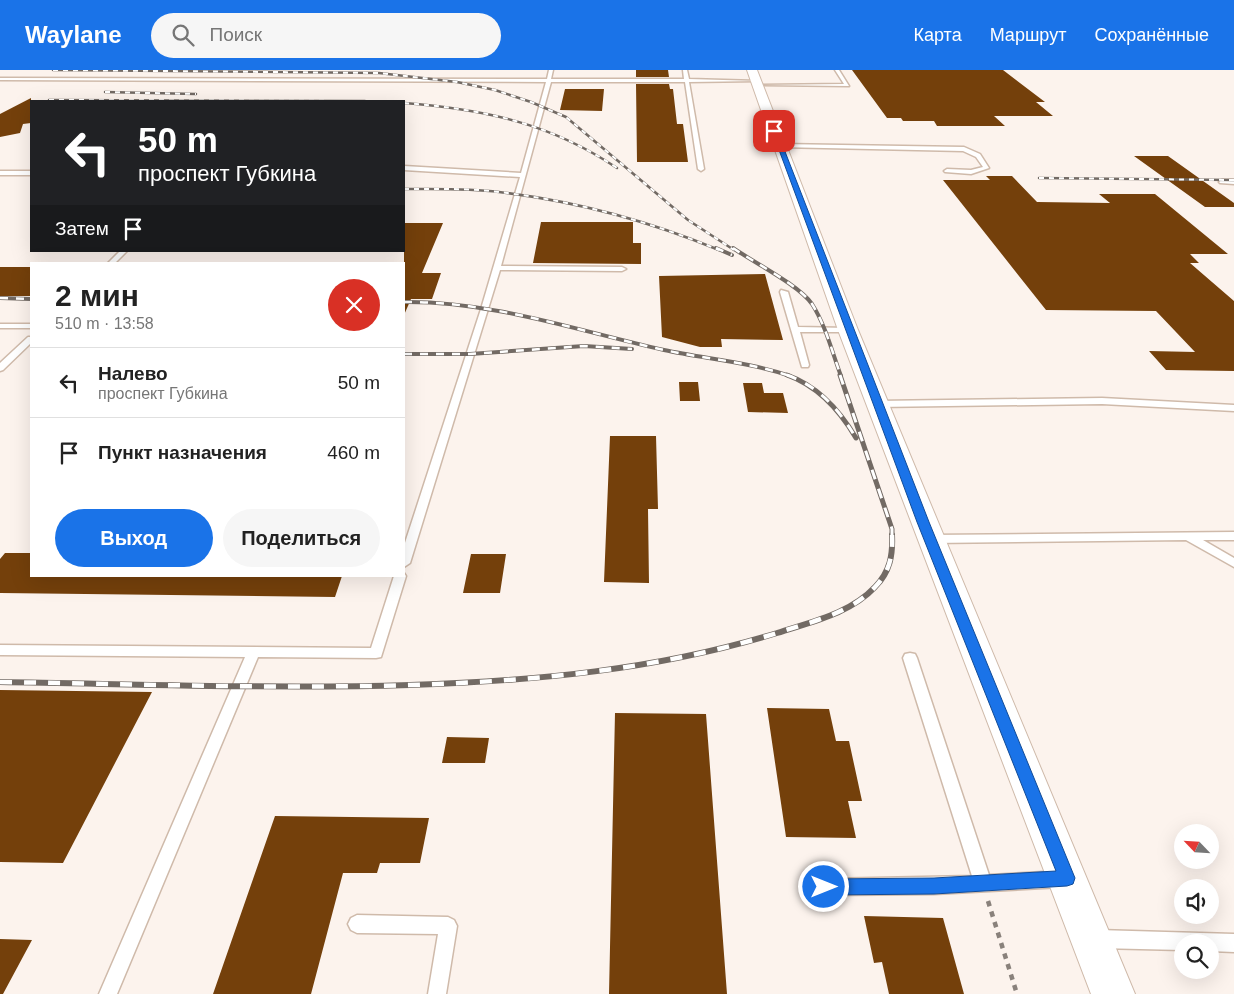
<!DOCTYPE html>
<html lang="ru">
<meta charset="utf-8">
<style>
body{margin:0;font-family:Arial,sans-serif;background:#f6f6f6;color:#222;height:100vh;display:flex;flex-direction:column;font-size:19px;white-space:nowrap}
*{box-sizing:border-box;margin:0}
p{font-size:16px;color:#767676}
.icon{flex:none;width:28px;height:28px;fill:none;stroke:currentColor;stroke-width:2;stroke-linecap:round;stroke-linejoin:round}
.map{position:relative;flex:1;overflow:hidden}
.side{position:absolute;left:30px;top:192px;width:375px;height:315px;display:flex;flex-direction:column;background:#fff;border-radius:0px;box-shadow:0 5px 20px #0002}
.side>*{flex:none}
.banner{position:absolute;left:30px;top:30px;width:375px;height:152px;border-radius:0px;box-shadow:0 5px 20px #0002;background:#202124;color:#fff;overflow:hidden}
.needle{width:32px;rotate:295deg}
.controls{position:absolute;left:1174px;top:754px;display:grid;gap:10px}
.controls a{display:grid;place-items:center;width:45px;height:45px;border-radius:50%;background:#fff;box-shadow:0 5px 20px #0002;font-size:25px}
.pin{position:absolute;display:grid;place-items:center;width:42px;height:42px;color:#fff;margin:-21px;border-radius:10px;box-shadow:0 2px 8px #0006}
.me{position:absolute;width:55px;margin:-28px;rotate:90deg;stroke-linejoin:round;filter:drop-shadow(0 0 4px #0008)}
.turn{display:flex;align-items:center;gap:18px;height:105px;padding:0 25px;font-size:22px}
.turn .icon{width:65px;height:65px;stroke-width:2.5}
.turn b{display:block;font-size:35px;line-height:42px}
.then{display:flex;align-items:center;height:48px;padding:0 25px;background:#0003;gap:10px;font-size:19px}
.round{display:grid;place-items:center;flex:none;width:52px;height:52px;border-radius:26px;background:#f6f6f6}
.head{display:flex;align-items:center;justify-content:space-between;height:85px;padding:0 25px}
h1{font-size:30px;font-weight:600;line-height:38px}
.primary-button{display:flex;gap:10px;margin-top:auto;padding:10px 25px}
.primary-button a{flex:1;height:58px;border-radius:30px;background:#1a73e8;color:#fff;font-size:20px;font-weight:600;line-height:58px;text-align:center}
.primary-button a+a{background:#f6f6f6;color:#222}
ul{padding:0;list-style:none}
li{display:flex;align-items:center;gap:15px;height:70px;padding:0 25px;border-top:1px solid #e0e0e0}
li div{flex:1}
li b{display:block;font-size:19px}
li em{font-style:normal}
header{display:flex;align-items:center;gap:30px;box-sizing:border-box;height:70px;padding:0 25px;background:#1a73e8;color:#fff}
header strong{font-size:24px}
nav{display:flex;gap:28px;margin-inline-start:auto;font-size:18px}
.search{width:350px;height:45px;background:#f6f6f6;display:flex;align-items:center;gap:12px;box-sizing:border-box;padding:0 18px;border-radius:28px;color:#767676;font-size:19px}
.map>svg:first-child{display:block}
.building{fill:#74400b}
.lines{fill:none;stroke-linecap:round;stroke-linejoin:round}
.lane-casing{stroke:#cfbaaa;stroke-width:3}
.secondary-casing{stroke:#cfbaaa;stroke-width:2}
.path{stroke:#89817b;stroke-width:4.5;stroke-dasharray:5.5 5.5;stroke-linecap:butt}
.lane{fill:#fff;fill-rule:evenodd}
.secondary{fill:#fff;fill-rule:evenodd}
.rail-far3-casing{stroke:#726a64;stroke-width:2.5}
.rail-far2-casing{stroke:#726a64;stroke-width:4}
.rail-far1-casing{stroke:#726a64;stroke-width:5}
.rail-casing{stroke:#726a64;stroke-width:6}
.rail-far3{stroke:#fff;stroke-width:2;stroke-dasharray:5;stroke-linecap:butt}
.rail-far2{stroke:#fff;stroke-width:2.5;stroke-dasharray:8;stroke-linecap:butt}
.rail-far1{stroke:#fff;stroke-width:3;stroke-dasharray:10;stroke-linecap:butt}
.rail{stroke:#fff;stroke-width:4.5;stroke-dasharray:12;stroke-linecap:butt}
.route{fill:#1a73e8;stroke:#114b97}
</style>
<header>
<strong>Waylane</strong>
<div class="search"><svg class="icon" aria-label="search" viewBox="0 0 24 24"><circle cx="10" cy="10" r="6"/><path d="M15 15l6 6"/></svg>Поиск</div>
<nav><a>Карта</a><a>Маршрут</a><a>Сохранённые</a></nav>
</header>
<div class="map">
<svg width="1234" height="924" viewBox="0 0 1234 924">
<rect width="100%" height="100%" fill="#fcf3ed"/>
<!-- building -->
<path class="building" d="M636,0H668L669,7H636Z
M852,0H1003L1045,32H1036L1053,46H994L1005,56H937L934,51H903L901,48H887Z
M636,14H669L670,19H673L677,54H683L688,92H637Z
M565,19H604L602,41L560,40Z
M31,28V53L23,54L20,63L0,67V44Z
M1134,86H1168L1234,133V137H1205Z
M986,106H1012L1037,132L1110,133L1099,124H1155L1228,184H1190L1199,193H1190L1234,231V301L1166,300L1149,281L1195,282L1156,241L1046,240L943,110H990Z
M541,152H633V173H641V194L533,193Z
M404,153H443L422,203H441L432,229H411L404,245Z
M0,197H31V226H0Z
M765,204L783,270L721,269L722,277H700L662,267L659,206Z
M679,312H698L700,331H680Z
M743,313H762L764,323H783L788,343L748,342Z
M610,366H656L658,439H648L649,513L604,512Z
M5,483H31V506H342L335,527L0,523V489Z
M471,484H506L500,523H463Z
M0,620L152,622L63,793L0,792Z
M767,638L829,639L836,671H849L862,731H848L856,768L786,767Z
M615,643L706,644L727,924H609Z
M447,667L489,668L485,693H442Z
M275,746L429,748L420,793H380L377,803H343L311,924H213Z
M864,846L943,848L964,924H889L882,892L874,893Z
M0,869L32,870L3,924H0Z"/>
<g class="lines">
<defs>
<path id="lane" d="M549,0H553L551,9H684L683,0H687L689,9L758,11L689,12L704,99L701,101L698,99L685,12H551L501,196L622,197L626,199L622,201L500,200L410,493L404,497V476L481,239L520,107L404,100V96L521,103L546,12L0,10V8L547,9Z
M835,0H839L849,16L756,15L844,14Z
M780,74L964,77L980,84L989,98L971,104L945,102L944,101L947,99L971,100L983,97L976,87L963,81L778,77Z
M0,101H31V105H0Z
M1222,110H1234V114L1220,113L1219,112Z
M120,181H127L114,194H107Z
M781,220L788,222L798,257L848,258L852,260L848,262H800L809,295L808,297H802L780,222Z
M0,254H31V258H0Z
M28,267H31V273L3,300L0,301V293Z
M1102,328L1234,335V341L1102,334L877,337L872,334L877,331Z
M1234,462V470H1203L1234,488V497L1186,470L931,473L925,469L931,465Z
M404,503L406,506L381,587L376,588L258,587L117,924H99L245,587L0,585V575L371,578L394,506H404Z
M910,583L915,584L917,588L989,805L1062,801L1068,803L1070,809L1068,815L1062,817L934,824L824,825L818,823L816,817L818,811L824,809L972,806L903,588L905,584Z
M357,845L448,847L454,850L457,856L446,924H428L438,864L357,863L351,860L348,854L351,848Z
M1098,860L1234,864V882L1210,881V872H1182V880L1098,878L1092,875L1089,869L1092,863Z"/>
<path id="secondary" d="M747,0H757L858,260L1135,924H1091L838,260Z"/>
</defs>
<!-- lane casing -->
<use href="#lane" class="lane-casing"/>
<!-- secondary casing -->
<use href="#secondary" class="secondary-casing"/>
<!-- path -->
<path class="path" d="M988,831L1017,924"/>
<!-- lane -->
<use href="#lane" class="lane"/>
<!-- secondary -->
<use href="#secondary" class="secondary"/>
<defs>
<path id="rail-far3" d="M53,0L379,3L457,12L495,20L531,32L566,47L688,150L734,180
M105,22L196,24
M49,30L365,31
M404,33C483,39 550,53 617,98
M1039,108L1234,110
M404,119C436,119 468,118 499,122C575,131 649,151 719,180"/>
<path id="rail-far2" d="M716,178L732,185
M733,178C753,192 799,215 812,234C826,256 832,282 841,306
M0,228L31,229
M404,232C493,231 578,261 664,280C706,289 749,292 790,306
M404,284H470L584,276L632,279"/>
<path id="rail-far1" d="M787,305C818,316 839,339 856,368
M840,305L892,459V466"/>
<path id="rail" d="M0,612C137,614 273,619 410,615C534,611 657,600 777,563C810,552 850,544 875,517C890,502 893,485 892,465"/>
</defs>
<!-- rail-far3 casing -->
<use href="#rail-far3" class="rail-far3-casing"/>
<!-- rail-far2 casing -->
<use href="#rail-far2" class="rail-far2-casing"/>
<!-- rail-far1 casing -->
<use href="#rail-far1" class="rail-far1-casing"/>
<!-- rail casing -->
<use href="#rail" class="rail-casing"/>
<!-- rail-far3 -->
<use href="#rail-far3" class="rail-far3"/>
<!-- rail-far2 -->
<use href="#rail-far2" class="rail-far2"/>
<!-- rail-far1 -->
<use href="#rail-far1" class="rail-far1"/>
<!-- rail -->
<use href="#rail" class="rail"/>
</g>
<!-- route -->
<path class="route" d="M774,59L777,61L929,452L1075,808L1073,814L1067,816L934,824L824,825L818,823L816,817L818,811L824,809L934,808L1056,801L917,452L772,61Z"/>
</svg>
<div class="controls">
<a><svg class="needle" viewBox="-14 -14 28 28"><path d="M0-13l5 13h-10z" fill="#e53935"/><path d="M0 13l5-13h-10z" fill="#767676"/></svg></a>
<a><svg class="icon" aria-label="sound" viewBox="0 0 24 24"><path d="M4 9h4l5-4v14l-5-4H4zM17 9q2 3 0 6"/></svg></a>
<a><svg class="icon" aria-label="search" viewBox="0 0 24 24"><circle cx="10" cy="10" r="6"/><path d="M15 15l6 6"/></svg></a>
</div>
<div class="pin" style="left:774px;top:61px;background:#d93025"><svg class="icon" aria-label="arrive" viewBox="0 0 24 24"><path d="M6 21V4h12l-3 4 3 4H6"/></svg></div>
<svg class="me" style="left:824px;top:817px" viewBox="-20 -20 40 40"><circle r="17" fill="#1a73e8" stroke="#fff" stroke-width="3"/><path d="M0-11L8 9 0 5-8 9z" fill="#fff"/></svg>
<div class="banner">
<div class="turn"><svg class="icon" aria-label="left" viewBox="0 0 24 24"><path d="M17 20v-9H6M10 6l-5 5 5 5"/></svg><div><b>50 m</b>проспект Губкина</div></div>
<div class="then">Затем<svg class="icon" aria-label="arrive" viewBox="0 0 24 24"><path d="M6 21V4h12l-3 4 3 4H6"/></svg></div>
</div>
<section class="side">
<div class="head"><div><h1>2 мин</h1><p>510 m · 13:58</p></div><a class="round" style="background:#d93025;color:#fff"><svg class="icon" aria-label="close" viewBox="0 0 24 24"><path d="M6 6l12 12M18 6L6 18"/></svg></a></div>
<ul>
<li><svg class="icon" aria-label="left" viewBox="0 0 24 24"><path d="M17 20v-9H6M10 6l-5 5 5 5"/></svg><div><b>Налево</b><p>проспект Губкина</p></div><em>50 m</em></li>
<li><svg class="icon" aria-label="arrive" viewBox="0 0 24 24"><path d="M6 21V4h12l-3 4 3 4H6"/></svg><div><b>Пункт назначения</b></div><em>460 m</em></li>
</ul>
<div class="primary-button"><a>Выход</a><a>Поделиться</a></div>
</section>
</div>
